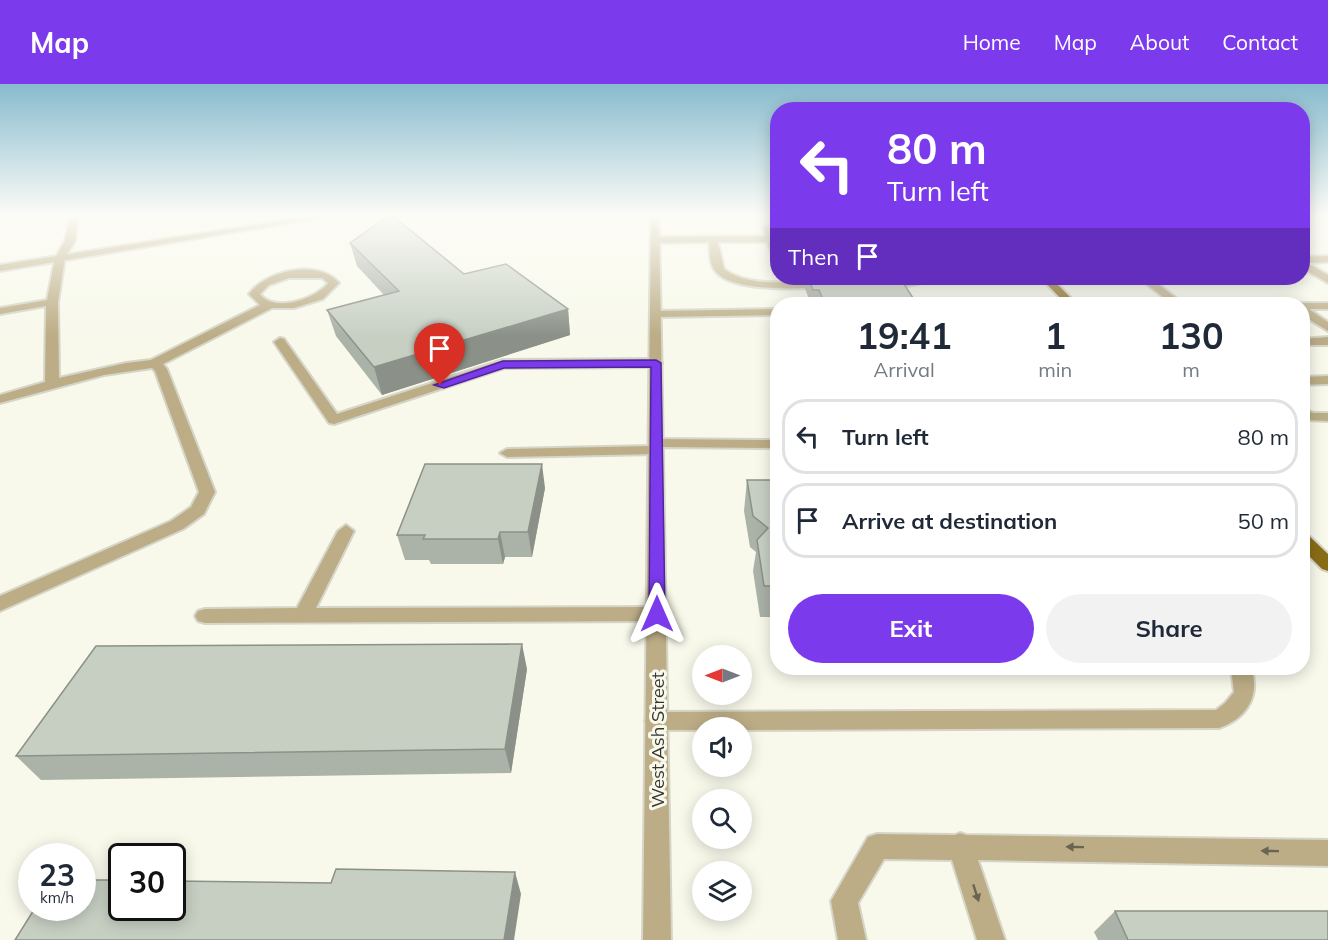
<!DOCTYPE html>
<style>
body{margin:0;font-family:Mulish,sans-serif;background:#f2f2f3;color:#1f2937;height:100vh;display:flex;flex-direction:column;font-size:22px;white-space:nowrap}
*{box-sizing:border-box;margin:0}
p{font-size:20px;color:#747a83}
.icon{flex:none;width:33px;height:33px;fill:none;stroke:currentColor;stroke-width:2;stroke-linecap:round;stroke-linejoin:round}
.map{position:relative;flex:1;overflow:hidden}
.details{position:absolute;left:770px;top:213px;width:540px;height:378px;display:flex;flex-direction:column;background:#fff;border-radius:24px;box-shadow:0 3px 15px #0003}
.details>*{flex:none}
.hud{position:absolute;left:770px;top:18px;width:540px;height:183px;border-radius:24px;box-shadow:0 3px 15px #0003;background:#7c3aed;color:#fff;overflow:hidden}
.needle{width:39px;rotate:270deg}
.fabs{position:absolute;left:692px;top:561px;display:grid;gap:12px}
.fabs a{display:grid;place-items:center;width:60px;height:60px;border-radius:50%;background:#fff;box-shadow:0 3px 15px #0003;font-size:30px}
.speed{position:absolute;left:18px;top:759px;display:flex;gap:12px;font-size:30px;font-weight:700;text-align:center}
.speed>*{display:grid;place-content:center;width:78px;height:78px;border-radius:50%;background:#fff;box-shadow:0 3px 15px #0003;line-height:1}
.speed small{font-size:15px;font-weight:400}
.speed .limit{border:3px solid #111;border-radius:9px;background:#fff;color:#111}
.pin{position:absolute;display:grid;place-items:center;width:51px;height:51px;color:#fff;margin:-62px -26px;border-radius:50% 50% 50% 0;rotate:-45deg;box-shadow:0 0 6px #0007}
.pin .icon{rotate:45deg}
.me{position:absolute;width:66px;margin:-33px;rotate:0deg;stroke-linejoin:round;filter:drop-shadow(0 0 4px #0008)}
.turn{display:flex;align-items:center;gap:21px;height:126px;padding:0 18px;font-size:27px}
.turn .icon{width:78px;height:78px;stroke-width:2.5}
.turn b{display:block;font-size:42px;line-height:51px}
.then{display:flex;align-items:center;height:57px;padding:0 18px;background:#0003;gap:12px;font-size:22px}
.eta{display:flex;justify-content:space-evenly;align-items:center;height:102px;text-align:center}
.eta b{font-size:36px;font-weight:700;line-height:42px}
.button{display:flex;gap:12px;margin-top:auto;padding:12px 18px}
.button a{flex:1;height:69px;border-radius:36px;background:#7c3aed;color:#fff;font-size:24px;font-weight:700;line-height:69px;text-align:center}
.button a+a{background:#f2f2f3;color:#1f2937}
ul{padding:0;list-style:none}
li{display:flex;align-items:center;gap:18px;height:75px;margin:0 12px 9px;padding:0 6px;border:3px solid #e0e1e3;border-radius:24px}
li div{flex:1}
li b{display:block;font-size:22px}
li em{font-style:normal}
header{display:flex;align-items:center;gap:36px;box-sizing:border-box;height:84px;padding:0 30px;background:#7c3aed;color:#fff}
header strong{font-size:28px}
nav{display:flex;gap:33px;margin-inline-start:auto;font-size:21px}
.map>svg:first-child{display:block}
.lines{fill:none;stroke-linecap:round;stroke-linejoin:round}
.service-casing{stroke:#d5d6c9;stroke-width:4}
.minor-casing{stroke:#d5d6c9;stroke-width:4}
.tertiary-casing{stroke:#d5d6c9;stroke-width:4}
.primary-casing{stroke:#d5d6c9;stroke-width:4}
.service{fill:#bcad86;fill-rule:evenodd}
.minor{fill:#bcad86;fill-rule:evenodd}
.tertiary{fill:#bcad86;fill-rule:evenodd}
.primary{fill:#896d16;fill-rule:evenodd}
.wall{fill:#abb2a8}
.shaded-wall{fill:#8b9188}
.building{fill:#c7cfc3;stroke:#8b9188;stroke-width:1.5}
.oneway{fill:#6a6552}
.route{fill:#7c3aed;stroke:#51269a;stroke-width:1.5}
.labels{text-anchor:middle;dominant-baseline:central;stroke-width:6;stroke-linejoin:round;paint-order:stroke}
.street-label{font-size:18px;fill:#34352f;stroke:#f8f9eb}
</style>
<header>
<strong>Map</strong>
<nav><a>Home</a><a>Map</a><a>About</a><a>Contact</a></nav>
</header>
<div class="map">
<svg width="1328" height="856" viewBox="0 0 1328 856">
<rect width="100%" height="100%" fill="#f8f9eb"/>
<g class="lines">
<defs>
<path id="service" d="M70,132H78L75,157L65,174L58,218L59,294L126,279L151,276L260,221L249,210C266,186 319,175 339,199L323,215L294,224H272L163,280L167,285L215,408L204,430L183,445L0,527V512L171,437L191,423L199,408L155,287L152,284L104,291L0,319V311L45,298L46,222L0,230V224L47,216L55,174L65,157ZM289,194H322L328,199C316,215 274,229 260,210L269,201Z
M777,141V147H773L777,158V173L772,170L767,158H718L724,185C751,205 794,197 826,196L830,197V201C805,206 735,208 717,189C709,182 710,168 709,158L656,159L651,156L656,153L765,152L764,143Z
M1328,172V178L1307,179L1328,191V199L1302,184V173Z
M933,194C922,202 888,206 877,198L882,195Z
M1139,194H1150L1184,220H1172Z
M1302,219H1328V225H1309L1328,238V247L1302,231V220H1297Z
M777,225V231L656,233L650,230L656,227Z
M1328,253V261H1302V255Z
M280,254L284,255L337,330L503,276L656,275L662,279L656,283L504,284L334,340L329,339L274,258Z
M1328,292V300L1302,301V293Z
M1302,323L1313,329H1328V337L1305,336L1302,334Z
M656,355L777,356V364L662,363L661,369L656,370L507,373L500,369L507,365L650,362L651,356Z
M346,441L354,447L316,524L657,523L664,525L667,530L664,535L657,537L205,539L198,537L195,532L198,527L205,525L297,524L338,447Z
M1231,584H1251C1261,612 1246,635 1219,644L741,646V644H702V646H656L648,644L645,637L648,630L656,628L1216,626L1225,619L1234,608Z
M960,749L966,751L1328,756V782L978,776L1005,856H977L952,776L884,775L858,819L866,856H838L831,817L868,753L877,750L955,751Z"/>
<path id="minor" d="M651,132H659L671,856H643Z"/>
<path id="tertiary" d="M312,132H332L0,187V181Z"/>
<path id="primary" d="M1041,194H1051L1077,220H1066Z
M1302,449L1308,451L1328,470V487L1322,485L1302,465Z"/>
</defs>
<!-- service casing -->
<use href="#service" class="service-casing"/>
<!-- minor casing -->
<use href="#minor" class="minor-casing"/>
<!-- tertiary casing -->
<use href="#tertiary" class="tertiary-casing"/>
<!-- primary casing -->
<use href="#primary" class="primary-casing"/>
<!-- service -->
<use href="#service" class="service"/>
<!-- minor -->
<use href="#minor" class="minor"/>
<!-- tertiary -->
<use href="#tertiary" class="tertiary"/>
<!-- primary -->
<use href="#primary" class="primary"/>
</g>
<!-- wall -->
<path class="wall" d="M350,159L464,190L568,225L570,251L382,311L336,252L327,226L384,211L357,182Z
M805,194H900L917,220H811L804,202Z
M747,396H777V533H760L753,487L756,468L750,463L744,427Z
M545,404L532,473H505L503,480H431L429,476H405L397,451Z
M527,585L511,689L41,696L16,672Z
M1115,827L1328,856H1098L1094,848Z"/>
<!-- shaded-wall -->
<path class="shaded-wall" d="M568,225L570,251L382,311L374,283Z
M542,380L545,404L532,473L528,448Z
M500,448L505,473L503,480L498,455Z
M522,560L527,585L511,689L505,665Z
M515,788L521,810L514,856H504Z"/>
<!-- building -->
<path class="building" d="M388,132H393L464,190L506,180L568,225L374,283L327,226L399,207L350,159Z
M808,194H900L917,220H825L819,206H813Z
M425,380H542L528,448H500L498,455H423L425,451H397Z
M747,396H777V502H764L757,456L768,444L753,432Z
M522,560L505,665L16,672L96,562Z
M336,785L515,788L504,856H15L35,824H82V796H122V824H172V797L331,799Z
M1115,827H1328V856H1128Z"/>
<!-- one-way arrows -->
<defs><path id="oneway-solid" d="M-6-.8H1V-3.2L6.5 0L1 3.2V.8H-6Z" transform="scale(1.5)"/></defs>
<g class="oneway">
<use href="#oneway-solid" transform="translate(1075 763) rotate(-179)"/>
<use href="#oneway-solid" transform="translate(1270 767) rotate(-179)"/>
<use href="#oneway-solid" transform="translate(976 809) rotate(72)"/>
</g>
<!-- sky -->
<linearGradient id="sky" x2="0" y2="1"><stop stop-color="#88bbcf"/><stop offset="0.52" stop-color="#fcfcf6"/><stop offset="1" stop-color="#fcfcf6" stop-opacity="0"/></linearGradient>
<rect width="1328" height="252" fill="url(#sky)"/>
<!-- route -->
<path class="route" d="M656,276L661,279L665,530L657,536L649,530L651,283L504,284L444,304L434,301L503,277Z"/>
<g class="labels">
<!-- street labels -->
<g class="street-label">
<text transform="translate(657 656) rotate(-90)">West Ash Street</text>
</g>
</g>
</svg>
<div class="fabs">
<a><svg class="needle" viewBox="-14 -14 28 28"><path d="M0-13l5 13h-10z" fill="#e53935"/><path d="M0 13l5-13h-10z" fill="#747a83"/></svg></a>
<a><svg class="icon" aria-label="sound" viewBox="0 0 24 24"><path d="M4 9h4l5-4v14l-5-4H4zM17 9q2 3 0 6"/></svg></a>
<a><svg class="icon" aria-label="search" viewBox="0 0 24 24"><circle cx="10" cy="10" r="6"/><path d="M15 15l6 6"/></svg></a>
<a><svg class="icon" aria-label="layers" viewBox="0 0 24 24"><path d="M12 4l9 5-9 5-9-5zM3 14l9 5 9-5"/></svg></a>
</div>
<div class="speed"><div>23<small>km/h</small></div><div class="limit">30</div></div>
<div class="pin" style="left:440px;top:301px;background:#d93025"><svg class="icon" aria-label="arrive" viewBox="0 0 24 24"><path d="M6 21V4h12l-3 4 3 4H6"/></svg></div>
<svg class="me" style="left:657px;top:530px" viewBox="-20 -20 40 40"><path d="M0-17L14 15 0 8-14 15z" fill="#7c3aed" stroke="#fff" stroke-width="4"/></svg>
<div class="hud">
<div class="turn"><svg class="icon" aria-label="left" viewBox="0 0 24 24"><path d="M17 20v-9H6M10 6l-5 5 5 5"/></svg><div><b>80 m</b>Turn left</div></div>
<div class="then">Then<svg class="icon" aria-label="arrive" viewBox="0 0 24 24"><path d="M6 21V4h12l-3 4 3 4H6"/></svg></div>
</div>
<section class="details">
<div class="eta">
<div><b>19:41</b><p>Arrival</p></div>
<div><b>1</b><p>min</p></div>
<div><b>130</b><p>m</p></div>
</div>
<ul>
<li><svg class="icon" aria-label="left" viewBox="0 0 24 24"><path d="M17 20v-9H6M10 6l-5 5 5 5"/></svg><div><b>Turn left</b></div><em>80 m</em></li>
<li><svg class="icon" aria-label="arrive" viewBox="0 0 24 24"><path d="M6 21V4h12l-3 4 3 4H6"/></svg><div><b>Arrive at destination</b></div><em>50 m</em></li>
</ul>
<div class="button"><a>Exit</a><a>Share</a></div>
</section>
</div>
